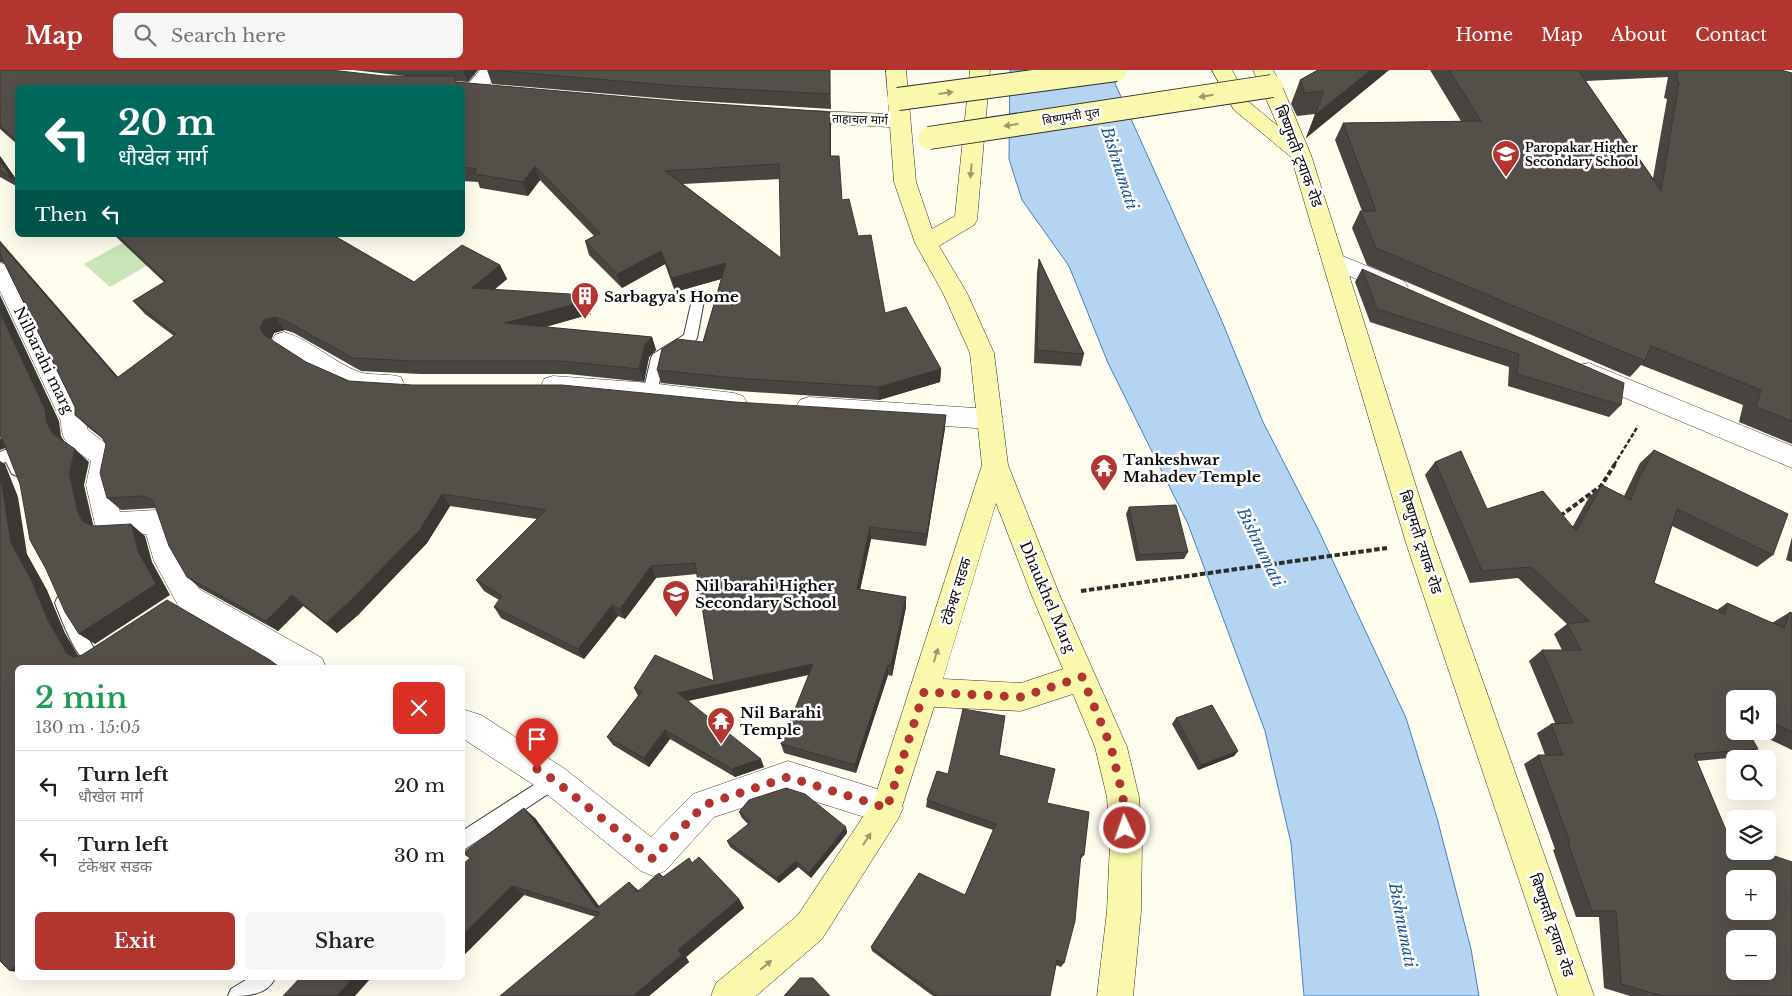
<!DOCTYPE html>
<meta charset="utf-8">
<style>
body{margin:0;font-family:"Libre Baskerville","Noto Sans Devanagari",serif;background:#f6f6f6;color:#202124;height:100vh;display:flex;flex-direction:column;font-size:19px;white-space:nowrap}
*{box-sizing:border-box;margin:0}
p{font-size:16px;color:#757577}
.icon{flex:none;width:28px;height:28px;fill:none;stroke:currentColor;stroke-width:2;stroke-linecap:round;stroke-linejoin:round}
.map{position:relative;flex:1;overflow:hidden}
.sheet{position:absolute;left:15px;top:595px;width:450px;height:315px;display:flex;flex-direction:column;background:#fff;border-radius:8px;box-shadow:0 5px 20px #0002}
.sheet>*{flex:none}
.banner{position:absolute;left:15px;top:15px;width:450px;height:152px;border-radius:8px;box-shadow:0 5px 20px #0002;background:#00695c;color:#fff;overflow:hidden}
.fabs{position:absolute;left:1726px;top:620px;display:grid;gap:10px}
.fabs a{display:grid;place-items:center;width:50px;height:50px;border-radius:8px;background:#fff;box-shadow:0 5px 20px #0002;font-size:25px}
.pin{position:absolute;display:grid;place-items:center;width:42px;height:42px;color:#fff;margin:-51px -21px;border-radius:50% 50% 50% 0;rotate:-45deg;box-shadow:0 0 5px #0007}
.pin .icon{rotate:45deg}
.me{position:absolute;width:55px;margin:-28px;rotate:357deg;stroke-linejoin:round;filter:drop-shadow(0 0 4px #0008)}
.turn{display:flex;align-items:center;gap:18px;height:105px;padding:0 20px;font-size:22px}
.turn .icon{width:65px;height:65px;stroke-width:2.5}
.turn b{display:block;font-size:35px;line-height:42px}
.then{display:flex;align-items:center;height:48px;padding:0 20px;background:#0003;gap:10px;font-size:19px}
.round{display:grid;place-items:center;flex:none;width:52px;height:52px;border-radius:8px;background:#f6f6f6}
.head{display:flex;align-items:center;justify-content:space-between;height:85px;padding:0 20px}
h1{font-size:30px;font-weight:600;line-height:38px;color:#1e9e55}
.cta{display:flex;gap:10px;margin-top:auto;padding:10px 20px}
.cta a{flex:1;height:58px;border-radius:8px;background:#b2362f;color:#fff;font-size:20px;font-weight:600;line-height:58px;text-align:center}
.cta a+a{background:#f6f6f6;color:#202124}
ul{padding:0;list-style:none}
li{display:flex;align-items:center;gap:15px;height:70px;padding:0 20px;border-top:1px solid #e0e0e0}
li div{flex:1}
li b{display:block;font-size:19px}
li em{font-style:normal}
header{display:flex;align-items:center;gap:30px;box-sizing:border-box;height:70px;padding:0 25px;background:#b2362f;color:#fff}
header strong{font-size:24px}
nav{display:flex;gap:28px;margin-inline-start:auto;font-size:18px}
.search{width:350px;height:45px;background:#f6f6f6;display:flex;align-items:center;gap:12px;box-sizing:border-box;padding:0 18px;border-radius:8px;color:#757577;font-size:19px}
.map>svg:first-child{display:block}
.green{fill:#cbe5b9}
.water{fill:#b5d4f1;stroke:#4182c3}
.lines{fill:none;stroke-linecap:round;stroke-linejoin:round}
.lane-casing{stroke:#3f3f3f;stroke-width:2}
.street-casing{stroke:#3f3f3f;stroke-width:1}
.secondary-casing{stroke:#2e2e2e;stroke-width:1}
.path-far1{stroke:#2e2e2e;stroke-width:2.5;stroke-dasharray:4.5 2;stroke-linecap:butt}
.path{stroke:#2e2e2e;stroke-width:4;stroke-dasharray:5.5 2.5;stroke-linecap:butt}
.lane{fill:#fff;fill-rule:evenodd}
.street{fill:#fff;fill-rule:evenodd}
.secondary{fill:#f9f8ac;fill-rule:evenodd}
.secondary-bridge-casing{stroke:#2e2e2e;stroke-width:24;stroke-linecap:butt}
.secondary-bridge{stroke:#f9f8ac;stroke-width:22}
.wall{fill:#48443f;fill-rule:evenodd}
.shaded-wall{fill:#3b3733}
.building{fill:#544f49;stroke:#3b3733;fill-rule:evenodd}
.oneway{fill:#9a9a6c}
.route{stroke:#b2362f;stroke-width:9;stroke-dasharray:0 16.2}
.labels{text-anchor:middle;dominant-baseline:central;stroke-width:5;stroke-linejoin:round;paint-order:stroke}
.far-street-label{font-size:12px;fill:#0c0c0c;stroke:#fff}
.far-poi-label{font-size:12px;font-weight:bold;fill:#0c0c0c;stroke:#fff;text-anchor:start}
.street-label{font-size:15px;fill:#0c0c0c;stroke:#fff}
.poi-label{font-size:15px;font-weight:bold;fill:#0c0c0c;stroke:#fff;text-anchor:start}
.water-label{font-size:16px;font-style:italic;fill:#1f5594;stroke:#fff}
</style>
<header>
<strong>Map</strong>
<div class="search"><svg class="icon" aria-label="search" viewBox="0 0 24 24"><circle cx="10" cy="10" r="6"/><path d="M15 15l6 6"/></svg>Search here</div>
<nav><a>Home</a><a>Map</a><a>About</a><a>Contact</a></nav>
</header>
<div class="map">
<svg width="1792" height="926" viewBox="0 0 1792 926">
<rect width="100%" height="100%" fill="#fefced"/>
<!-- green -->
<path class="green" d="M137,165L190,171L110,217L84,194Z"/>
<!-- water -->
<path class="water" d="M1010,0H1109L1221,249L1263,352L1318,459L1406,648L1437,748L1471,879L1479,926H1304L1291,773L1265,661L1188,454L1108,293L1069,196L1022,130L1009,89Z"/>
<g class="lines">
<defs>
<path id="lane" d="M699,220L704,222L705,225L697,268L695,271L664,291L657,323L655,327L650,328L645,327L643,323L651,288L653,284L684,265L693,225L694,222Z
M10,378L15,380L24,400L22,404L17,406L12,404L6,392L0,394V382Z
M63,526L69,528L79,553L94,578L102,574L108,576L110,581C107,589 99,592 91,595C76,590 61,548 55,533L57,528Z
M554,702L560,704L563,710L560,716L462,781V761Z
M249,908H275C267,926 246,926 228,926L231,919Z"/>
<path id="street" d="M480,0H500C491,12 483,27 467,23L464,19Z
M1335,183L1404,211L1408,217L1404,223L1396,225L1327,197L1324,191L1327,185Z
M0,193L10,195L13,201L87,351V359L114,380L118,387L112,415L120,442L156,440L166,444L181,488L199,519L322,588L326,598H283L179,537L154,491L146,464L109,466L99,462L95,454L86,415L91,391C73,378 61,375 61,351L0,221Z
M284,262C311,270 333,292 359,302C372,306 387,303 401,307L404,314L401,321C356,335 311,300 275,277L272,271L275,265Z
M1589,293L1792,376V398L1580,309L1577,302L1580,295Z
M553,306L650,313L734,323L743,326L747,333L743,340L734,343L650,333L553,326L544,323L541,316L544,309Z
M809,327L990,339L999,342L1003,349L999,356L990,359L809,347L800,344L796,337L800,330Z
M462,639L481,645L565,699L651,767L693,724L788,691L887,722L898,727L903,738L898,749L887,754L788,723L714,747L665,801L653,806L641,801L543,721L462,668Z"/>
<path id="secondary" d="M886,0H906L916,112L932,159L955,146L970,0H990L977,150L974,155L939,176L967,223L994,283L1008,395L1060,526L1127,677L1139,727L1142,773L1141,841L1133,926H1097L1107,841L1110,773L1107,727L1095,677L1073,624L1021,641L934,637L898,749L822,869L756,926H711L716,913L798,845L874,730L982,395L970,283L943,223L915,173L894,112L890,57L794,52L787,50L784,46L787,42L794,40L889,44ZM996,433L1032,526L1063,599L1021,613L943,609Z
M1212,0H1232L1249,32L1278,56L1253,0H1273L1282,16L1311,85L1434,473L1594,926H1558L1406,473L1291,87L1234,40Z"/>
</defs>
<!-- lane casing -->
<use href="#lane" class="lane-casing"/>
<!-- street casing -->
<use href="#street" class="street-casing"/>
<!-- secondary casing -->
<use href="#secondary" class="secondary-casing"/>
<!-- path-far1 -->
<path class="path-far1" d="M1614,395L1638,356"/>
<!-- path -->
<path class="path" d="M1560,446L1601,416L1615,394
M1081,521L1387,478"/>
<!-- lane -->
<use href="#lane" class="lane"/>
<!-- street -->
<use href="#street" class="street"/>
<!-- secondary -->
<use href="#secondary" class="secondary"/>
<defs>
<path id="secondary-bridge" d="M898,29L1116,0
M929,68L1272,16"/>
</defs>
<!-- secondary-bridge casing -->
<use href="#secondary-bridge" class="secondary-bridge-casing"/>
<!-- secondary-bridge -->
<use href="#secondary-bridge" class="secondary-bridge"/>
</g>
<!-- wall -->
<path class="wall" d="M0,0L384,6H406L353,0H478L468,12L456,11L457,12L673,31L830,42L831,86L842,130L858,166L885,243L941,299L940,312L879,330L738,321L661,313L657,300L703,272L721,209L675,222L665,194L622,218L589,185L585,171L594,166L540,110L528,126L480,118L478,112L462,111V18H18V75L0,59ZM780,109L781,188L683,114Z
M487,0L830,8L831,39L681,30L492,14Z
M1318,0H1389L1306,68L1315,44L1297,46L1291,34L1300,10Z
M1430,0H1781L1792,3V374L1739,352L1743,335L1641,295L1630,307L1367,195L1352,158L1360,141H1362L1335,70L1343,53L1461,51ZM1668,7L1664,28L1667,29L1653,108L1586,11Z
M0,86L18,112V117L0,107Z
M114,165H333L414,212L500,195L507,209L494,220L586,225L591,239V244L546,257L652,267L656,280L649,287L644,312L568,304H420L361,301L294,263L285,260L274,263L271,270L306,292L349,311L945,358L926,476L871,469L860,519L906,527V537L892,606L888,605L856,703L784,683L781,674L809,605L688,631L764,697L735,707L670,669L649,697L613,675L607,667L638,626L634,618L714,611L697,504L656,508L625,549L618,546L584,589L501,548L494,537L499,530L484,521L476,510L537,449L450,436L427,473L358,545L337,563L303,536L278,561L200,518L187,507L156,438L121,440L107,428L106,374L103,369L89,358L75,345V337L4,193L0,192V171L118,307L174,266L145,244L133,231L164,212Z
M1039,189L1084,284L1081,296L1034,293L1037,202Z
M1362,199L1621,335L1609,347L1508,316L1509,297L1370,252L1355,212Z
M1654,380L1773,485L1757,497L1672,456L1654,513L1717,540L1727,533L1772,553L1790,542L1792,543V680L1752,661H1768V629H1735V661L1758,679L1739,687L1697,691L1792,926H1630L1604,918L1599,847H1576L1553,780L1555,779L1524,694L1538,685H1545L1537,663L1551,654L1555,653L1529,591L1542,580H1562L1554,564L1567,554L1518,508L1470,513L1425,405L1435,392L1487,439L1573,456L1589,427L1602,415L1624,426L1640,393Z
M1129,437L1188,482L1184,489L1136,491L1126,444Z
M1792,467V492L1786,490Z
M1176,648L1238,681L1234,686L1198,700L1172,654Z
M999,685L1047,733L1084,785L1080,790L1064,893L1061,897L1056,895L1050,926H933L872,881L871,877L965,825L993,760L926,737L927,730L948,704Z
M739,742L846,757L847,763L811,808L798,797L779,813L730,777L727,771L748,754L742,748Z
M535,748L599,836L638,821L663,807L692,793L739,829L744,838L686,887L689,892L649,926H500L596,847L524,825L462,887Z"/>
<!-- shaded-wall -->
<path class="shaded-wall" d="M463,0H478L468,12Z
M1371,0H1389L1306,68L1315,45Z
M830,42L831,56V100L830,86Z
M0,86L18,112V114L11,107L0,91Z
M535,96L540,110L528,126L523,112Z
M0,171L130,321L117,308L0,173Z
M661,181L665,194L622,218L617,204Z
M726,193L728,207L675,222L672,208Z
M500,195L507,209L479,232L472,218Z
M0,225L59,351L61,366L68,377L53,364L47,354L0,242Z
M586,225L591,239V244L511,266L505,253Z
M275,247L285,260L274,263L270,272L264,265L260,258L264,250Z
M652,267L656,280L649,287L644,312L639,299L645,274Z
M941,299L940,312L879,330V317Z
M946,345L945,358L926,476L927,464Z
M0,368L11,376L0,380Z
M75,379L89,392L84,415L93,454L97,463L82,451L78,443L69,403Z
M0,391L5,394L18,427L27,484L47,520L65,563L83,594L67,584L49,553L11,473L0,409Z
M442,424L450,436L427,473L358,545L337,563L326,553Z
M131,454L145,466L152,492L170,525L95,574L79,564L138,481Z
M870,457L871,469L858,530L857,519Z
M651,496L656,508L625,549L620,539Z
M292,525L303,536L278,561L266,551Z
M906,527V537L892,606L891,596Z
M612,535L618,546L584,589L578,579Z
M813,594L815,603L682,632L678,623Z
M888,595V605L856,703L855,695Z
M665,660L670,669L649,697L644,688Z
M1238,681L1234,686L1198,700L1201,695Z
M761,689L764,697L735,707L732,699Z
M524,738L535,748L606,846L597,838Z
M846,757L847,763L811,808L809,803Z
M796,791L798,797L779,813L777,808Z
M629,812L638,820L645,831L637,822Z
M512,816L524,825L462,887V866Z
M739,829L744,838L686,887L689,892L649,926H633L678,880Z
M18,893V902L10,901Z
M353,908H371L355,926H336Z"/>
<!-- building -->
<path class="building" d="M0,0H331L384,6H454L456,12L673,31L830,42V86H839L842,130L849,129L858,166L871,165L885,243L906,237L941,299L879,317L735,308L657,300L662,279L677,269L703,272L726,193L672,208L661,181L617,204L585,171L600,163L535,96L523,112L474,104L477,99L462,97V18H18V72L0,56ZM779,94L781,188L665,101Z
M490,0H830V24L678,16Z
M1318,0H1371L1315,45L1324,21L1305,23L1300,10Z
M1449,0H1578L1661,121L1679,12L1676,11L1678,0H1781L1792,3V351L1756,337L1761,320L1651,276L1645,291L1376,178L1360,141H1376L1343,53L1481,51Z
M0,91L11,107L0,101Z
M117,165H333L414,212L462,175L500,195L472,218L586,225V231L505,253L652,267L645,274L639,299L562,291H412L353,288L284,250L275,247L264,250L260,258L264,265L306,292L349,311L412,315H562L735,332L946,345L927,464L870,457L857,519L906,527L891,596L888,595L855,695L781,674L813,594L678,623L761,689L732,699L665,660L644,688L607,667L642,621L634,618L655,585L714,611L695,493L651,496L620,539L612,535L578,579L494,537L502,526L476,510L546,440L442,424L419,461L347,534L326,553L292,525L266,551L187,507L169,476L153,430L142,426L107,428L100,403L106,374L101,366L75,345V337L0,184V173L117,308L176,264L133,231L166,211Z
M1039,189L1084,284L1037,280Z
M1362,199L1624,313L1621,335L1517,304L1519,284L1377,239Z
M0,242L45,339L47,354L53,364L75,379L69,403L78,443L82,451L94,456L131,454L138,481L156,514L79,564L65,542L46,499L30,470L20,414L3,371L0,366Z
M1654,380L1788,444L1773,485L1677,439L1654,513L1725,544L1727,533L1784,558L1790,542L1792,543V662L1768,651V629H1735V635L1733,634L1735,638V661H1748L1758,679L1694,684L1731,772L1735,773V781H1760L1792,792V926H1663L1621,914L1616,841H1592L1568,773H1570L1538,685H1563L1551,654L1573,653L1542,580H1581L1567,554L1589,551L1531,497L1482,501L1435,392L1461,381L1487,439L1543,421L1576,461L1602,415L1631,430L1638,410ZM1735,809H1768V841H1735ZM1735,869H1768V901H1735Z
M0,409L2,414L11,473L31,509L49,553L67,584L74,587L82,585L167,530L270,590L280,598H18V893L10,901L0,891Z
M1176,435L1188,482L1139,485L1129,437Z
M1212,635L1238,681L1201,695L1176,648Z
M963,639L1005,646L999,685L1055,699L1047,733L1089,742L1084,785L1081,784L1075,851L1064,893L1057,890L1050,926H938L871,877L919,803L965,825L996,754L927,730L937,701L948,704Z
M786,718L805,724L846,757L809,803L796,791L777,808L727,771L751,752L739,742L749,730Z
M524,738L597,838L629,812L637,822L659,803L663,807L689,788L692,793L699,787L739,829L678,880L682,885L633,926H500L600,843L512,816L462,866V795L470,788L463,783Z
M300,908H353L336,926H283Z
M800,908H813L830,926H784Z"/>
<!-- one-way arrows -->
<defs><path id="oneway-solid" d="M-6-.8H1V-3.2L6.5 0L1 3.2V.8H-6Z" transform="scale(1.25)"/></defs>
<g class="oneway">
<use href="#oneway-solid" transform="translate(946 23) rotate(-8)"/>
<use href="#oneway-solid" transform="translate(1206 26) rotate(171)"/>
<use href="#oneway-solid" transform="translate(1011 55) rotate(171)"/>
<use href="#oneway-solid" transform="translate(971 101) rotate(95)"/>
<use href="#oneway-solid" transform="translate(936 585) rotate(-73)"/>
<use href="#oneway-solid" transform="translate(867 769) rotate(-57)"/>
<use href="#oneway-solid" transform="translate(766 895) rotate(-40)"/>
</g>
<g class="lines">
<!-- route -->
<path class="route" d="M537,699L554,710L653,789L704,735L788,707L887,738L924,622L1021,627L1082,607L1111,677L1123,727L1125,758"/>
</g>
<!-- icons -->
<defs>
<symbol id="school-pin" viewBox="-11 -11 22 30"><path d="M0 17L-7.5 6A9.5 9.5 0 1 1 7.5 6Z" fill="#b2362f" stroke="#fff"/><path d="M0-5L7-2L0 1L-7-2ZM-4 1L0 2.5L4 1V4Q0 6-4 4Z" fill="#fff"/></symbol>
<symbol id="building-pin" viewBox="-11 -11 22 30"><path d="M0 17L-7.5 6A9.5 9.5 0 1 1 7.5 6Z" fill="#b2362f" stroke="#fff"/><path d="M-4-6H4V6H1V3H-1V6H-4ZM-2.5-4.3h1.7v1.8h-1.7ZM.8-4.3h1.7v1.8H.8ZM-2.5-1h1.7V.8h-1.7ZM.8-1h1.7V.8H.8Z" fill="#fff"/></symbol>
<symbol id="temple-pin" viewBox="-11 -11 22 30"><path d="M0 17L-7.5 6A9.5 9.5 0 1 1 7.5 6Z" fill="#b2362f" stroke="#fff"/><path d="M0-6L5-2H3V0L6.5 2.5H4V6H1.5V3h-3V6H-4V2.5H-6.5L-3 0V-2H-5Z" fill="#fff"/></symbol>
</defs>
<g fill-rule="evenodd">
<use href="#school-pin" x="1490" y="68" width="32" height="43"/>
<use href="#building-pin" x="569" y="210" width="32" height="43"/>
<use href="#temple-pin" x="1088" y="382" width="32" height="43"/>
<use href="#school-pin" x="660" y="508" width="32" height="43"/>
<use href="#temple-pin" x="705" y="635" width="32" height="43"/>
</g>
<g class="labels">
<!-- far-street labels -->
<g class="far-street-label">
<text transform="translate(1071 46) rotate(-9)">बिष्णुमती पुल</text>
<text transform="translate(860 49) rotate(2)">ताहाचल मार्ग</text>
</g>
<!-- far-poi labels -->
<g class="far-poi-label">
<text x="1525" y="77">Paropakar Higher<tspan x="1525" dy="14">Secondary School</tspan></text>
</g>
<!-- street labels -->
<g class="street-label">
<text transform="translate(1299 86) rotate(69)">बिष्णुमती ट्रयाक रोड</text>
<text transform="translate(44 290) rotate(64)">Nilbarahi marg</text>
<text transform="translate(1421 472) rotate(72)">बिष्णुमती ट्रयाक रोड</text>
<text transform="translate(956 521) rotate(-73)">टंकेश्वर सडक</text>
<text transform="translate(1048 527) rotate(67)">Dhaukhel Marg</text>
<text transform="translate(1552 855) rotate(71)">बिष्णुमती ट्रयाक रोड</text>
</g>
<!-- poi labels -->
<g class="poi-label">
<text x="604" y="226">Sarbagya's Home</text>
<text x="1123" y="389">Tankeshwar<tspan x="1123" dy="17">Mahadev Temple</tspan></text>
<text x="695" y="515">Nil barahi Higher<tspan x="695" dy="17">Secondary School</tspan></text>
<text x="740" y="642">Nil Barahi<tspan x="740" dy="17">Temple</tspan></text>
</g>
<!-- water labels -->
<g class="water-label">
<text transform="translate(1120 98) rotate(72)">Bishnumati</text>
<text transform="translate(1261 477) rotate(64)">Bishnumati</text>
<text transform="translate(1403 855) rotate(79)">Bishnumati</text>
</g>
</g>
</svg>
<div class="fabs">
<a><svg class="icon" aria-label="sound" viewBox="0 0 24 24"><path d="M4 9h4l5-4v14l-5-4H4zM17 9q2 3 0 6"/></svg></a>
<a><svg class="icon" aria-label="search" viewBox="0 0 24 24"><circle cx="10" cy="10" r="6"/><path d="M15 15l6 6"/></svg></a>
<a><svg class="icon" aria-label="layers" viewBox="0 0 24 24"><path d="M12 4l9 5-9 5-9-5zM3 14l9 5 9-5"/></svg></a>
<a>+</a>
<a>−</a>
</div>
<div class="pin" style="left:537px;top:699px;background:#d93025"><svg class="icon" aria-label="arrive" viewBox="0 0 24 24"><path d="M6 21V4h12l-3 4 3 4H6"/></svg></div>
<svg class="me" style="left:1125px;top:758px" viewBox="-20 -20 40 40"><circle r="17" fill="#b2362f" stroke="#fff" stroke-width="3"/><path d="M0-11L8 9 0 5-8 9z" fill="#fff"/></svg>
<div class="banner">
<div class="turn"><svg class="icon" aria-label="left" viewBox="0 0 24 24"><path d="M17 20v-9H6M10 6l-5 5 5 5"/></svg><div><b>20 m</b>धौखेल मार्ग</div></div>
<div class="then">Then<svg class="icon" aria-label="left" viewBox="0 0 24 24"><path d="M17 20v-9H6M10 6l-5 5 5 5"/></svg></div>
</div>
<section class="sheet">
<div class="head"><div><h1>2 min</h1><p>130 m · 15:05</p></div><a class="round" style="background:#d93025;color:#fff"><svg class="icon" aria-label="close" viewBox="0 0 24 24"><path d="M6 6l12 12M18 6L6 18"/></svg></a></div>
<ul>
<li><svg class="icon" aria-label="left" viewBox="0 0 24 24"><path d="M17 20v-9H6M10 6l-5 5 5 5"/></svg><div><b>Turn left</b><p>धौखेल मार्ग</p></div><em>20 m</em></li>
<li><svg class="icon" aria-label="left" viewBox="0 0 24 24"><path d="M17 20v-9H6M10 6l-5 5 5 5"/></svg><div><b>Turn left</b><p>टंकेश्वर सडक</p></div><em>30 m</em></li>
</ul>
<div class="cta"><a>Exit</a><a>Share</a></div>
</section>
</div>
